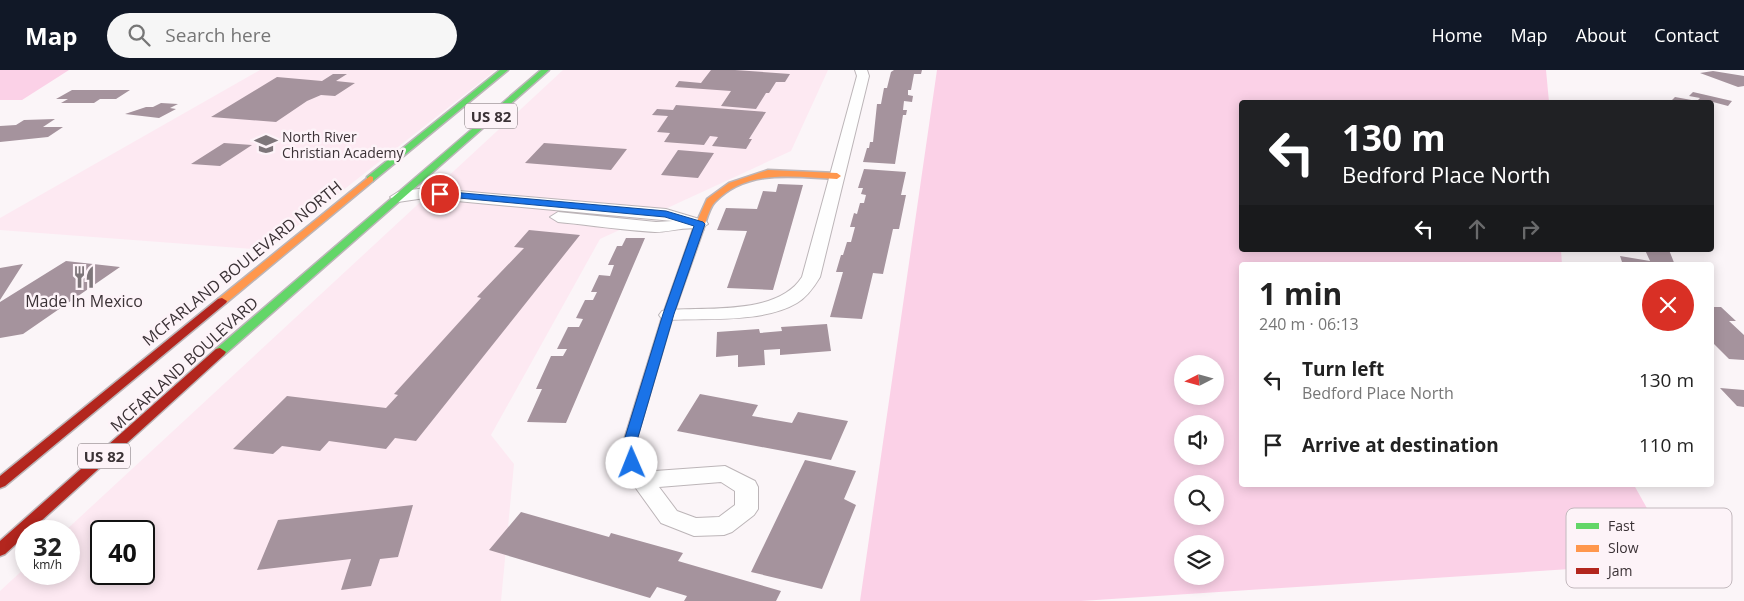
<!DOCTYPE html>
<meta charset="utf-8">
<style>
body{margin:0;font-family:"Open Sans",sans-serif;background:#f6f6f6;color:#222;height:100vh;display:flex;flex-direction:column;font-size:19px;white-space:nowrap}
*{box-sizing:border-box;margin:0}
p{font-size:16px;color:#767676}
.icon{flex:none;width:28px;height:28px;fill:none;stroke:currentColor;stroke-width:2;stroke-linecap:round;stroke-linejoin:round}
.map{position:relative;flex:1;overflow:hidden}
.sheet{position:absolute;left:1239px;top:192px;width:475px;height:225px;display:flex;flex-direction:column;background:#fff;border-radius:5px;box-shadow:0 2px 12px #0003}
.sheet>*{flex:none}
.guide{position:absolute;left:1239px;top:30px;width:475px;height:152px;border-radius:5px;box-shadow:0 2px 12px #0003;background:#202124;color:#fff;overflow:hidden}
.needle{width:32px;rotate:264deg}
.controls{position:absolute;left:1174px;top:285px;display:grid;gap:10px}
.controls a{display:grid;place-items:center;width:50px;height:50px;border-radius:50%;background:#fff;box-shadow:0 2px 12px #0003;font-size:25px}
.speed{position:absolute;left:15px;top:450px;display:flex;gap:10px;font-size:25px;font-weight:700;text-align:center}
.speed>*{display:grid;place-content:center;width:65px;height:65px;border-radius:50%;background:#fff;box-shadow:0 2px 12px #0003;line-height:1}
.speed small{font-size:12px;font-weight:400}
.speed .limit{border:2px solid #111;border-radius:8px;background:#fff;color:#111}
.pin{position:absolute;display:grid;place-items:center;width:42px;height:42px;color:#fff;margin:-21px;border:2px solid #fff;border-radius:50%;box-shadow:0 1px 5px #0007}
.me{position:absolute;width:55px;margin:-28px;rotate:359deg;stroke-linejoin:round;filter:drop-shadow(0 0 4px #0008)}
.turn{display:flex;align-items:center;gap:18px;height:105px;padding:0 20px;font-size:22px}
.turn .icon{width:65px;height:65px;stroke-width:2.5}
.turn b{display:block;font-size:35px;line-height:42px}
.lanes{display:flex;align-items:center;height:48px;padding:0 20px;background:#0003;justify-content:center;gap:25px;direction:ltr}
.lanes .off{opacity:.35}
.round{display:grid;place-items:center;flex:none;width:52px;height:52px;border-radius:26px;background:#f6f6f6}
.summary{display:flex;align-items:center;justify-content:space-between;height:85px;padding:0 20px}
h1{font-size:30px;font-weight:700;line-height:38px}
ul{padding:0;list-style:none}
li{display:flex;align-items:center;gap:15px;height:65px;padding:0 20px}
li div{flex:1}
li b{display:block;font-size:19px}
li em{font-style:normal}
header{display:flex;align-items:center;gap:30px;box-sizing:border-box;height:70px;padding:0 25px;background:#111827;color:#fff}
header strong{font-size:24px}
nav{display:flex;gap:28px;margin-inline-start:auto;font-size:18px}
.search{width:350px;height:45px;background:#f6f6f6;display:flex;align-items:center;gap:12px;box-sizing:border-box;padding:0 18px;border-radius:28px;color:#767676;font-size:19px}
.map>svg:first-child{display:block}
.built{fill:#fde9f2;fill-rule:evenodd}
.green{fill:#fbd1e7;fill-rule:evenodd}
.building{fill:#a5939d}
.lines{fill:none;stroke-linecap:round;stroke-linejoin:round}
.street-casing{stroke:#bcb5b8;stroke-width:2}
.fast-casing{stroke:#bcb5b8;stroke-width:3}
.slow-casing{stroke:#bcb5b8;stroke-width:3}
.jam-casing{stroke:#bcb5b8;stroke-width:3}
.street{fill:#fefefe;fill-rule:evenodd}
.fast{fill:#63d668;fill-rule:evenodd}
.slow{fill:#ff974d;fill-rule:evenodd}
.jam{fill:#b3261e;fill-rule:evenodd}
.route{fill:#1a73e8;stroke:#114b97}
.labels{text-anchor:middle;dominant-baseline:central;stroke-width:5;stroke-linejoin:round;paint-order:stroke}
.far-poi-label{font-size:14px;fill:#3b3236;stroke:#fdf3f8;text-anchor:start}
.shield{fill:#fdf3f8;stroke:#756c70;stroke-width:1}
.shield-label{font-size:15px;font-weight:bold;fill:#3b3236}
.street-label{font-size:16px;fill:#3b3236;stroke:#fdf3f8}
.poi-label{font-size:16px;fill:#3b3236;stroke:#fdf3f8}
.key{fill:#fdf3f8;stroke:#c3b9be;stroke-width:1}
.key-label{font-size:14px;fill:#3b3236}
</style>
<header>
<strong>Map</strong>
<div class="search"><svg class="icon" aria-label="search" viewBox="0 0 24 24"><circle cx="10" cy="10" r="6"/><path d="M15 15l6 6"/></svg>Search here</div>
<nav><a>Home</a><a>Map</a><a>About</a><a>Contact</a></nav>
</header>
<div class="map">
<svg width="1744" height="531" viewBox="0 0 1744 531">
<rect width="100%" height="100%" fill="#fbf5f8"/>
<!-- built -->
<path class="built" d="M260,0H496L267,180L0,160V148Z
M563,0H828L791,81L600,169L491,365L514,394L501,531H0V521L26,497V504H69V461H65ZM101,461H144V504H101Z"/>
<!-- green -->
<path class="green" d="M0,0H69L22,30H0Z
M937,0H1546L1549,32H1241V180H1561L1562,195H1241V415H1634L1677,492L1081,531H860ZM1182,294H1215V326H1182ZM1182,354H1215V386H1182ZM1182,414H1215V446H1182ZM1182,474H1215V506H1182Z"/>
<!-- building -->
<path class="building" d="M711,0H735L790,4L785,12H776L769,23H766L756,39L721,36L731,21L675,17L679,11L701,13Z
M894,0H922L921,4H914L911,20H908V25L913,26L912,32L904,31L903,40H907L906,45H903L895,94L863,92L867,78H869L870,72H873L877,34H881L884,18H887L891,2Z
M1713,1L1744,6V16L1738,17L1700,3Z
M333,4H347L336,11L355,13L335,26L321,25L307,31L276,52L211,47L277,7L322,11Z
M72,20H130L116,29H100L94,33H61L68,29H56Z
M1693,22L1732,31L1728,36L1713,32L1711,35V32H1670L1675,27L1697,31L1700,28L1689,26Z
M161,33L178,34L170,38L176,39L159,48L125,44L146,37H153Z
M676,35L766,42L749,69H752L746,79L712,76L718,67L710,66L704,75L664,72L670,63L657,62L668,46L652,45L657,39L673,40Z
M55,49L43,57H63L48,67L0,72V56L16,55L24,50Z
M224,73L252,75L220,96L191,94Z
M544,73L627,79L611,100L525,93Z
M678,80L714,83L698,108L661,105Z
M864,99L906,102L901,125H906L899,159H893L883,204L873,203L862,249L830,247L843,202H836L841,185H843L847,172H851L855,157H850L854,143L857,144L860,133H864L866,125L861,124L863,118H858Z
M778,114L803,115L773,220L727,218L747,161L717,160L726,138L757,139L763,121L776,122Z
M529,160L580,165L416,371L395,368L386,379L329,371L320,381L282,376L273,384L233,379L287,326L386,338L398,325L394,324L481,228L477,227L524,178L514,177Z
M626,168H645L566,353L527,352L542,319H536L551,286H563L567,279H557L568,257H579L583,249L576,248L585,230H593L597,222H591L599,205L610,206L614,195H608L617,176H622Z
M1645,180H1669L1675,195H1623L1620,186L1650,191Z
M66,191L120,197L23,264L0,268V232Z
M23,194L0,230V198Z
M1711,237H1721L1736,251H1729L1744,265V290L1729,289L1711,271Z
M827,254L831,281L780,285V279L764,280L765,295L738,297V285L716,287L717,262L759,259L760,263L782,261L781,257Z
M1720,318L1744,320V337L1737,336Z
M700,324L758,335L752,346L792,353L798,342L848,351L831,390L677,361Z
M805,390L856,401L844,429L856,435L822,519L751,502Z
M413,435L398,487L380,489L371,516L341,520L351,489L257,500L278,450Z
M521,442L609,467L611,463L683,483L678,491L781,521L776,531H684L687,526L657,517L650,528L489,480Z"/>
<g class="lines">
<defs>
<path id="street" d="M855,0H867L869,6L820,207C814,217 807,227 797,233C764,253 705,248 668,250L662,249L659,245L662,241L668,240C708,237 778,245 802,207L857,6Z
M425,118L666,139L706,151L708,154L700,159C687,156 669,162 655,162C622,160 590,155 558,152L550,147L558,142L656,152L673,151L425,128L398,132L390,127L398,122Z
M725,396L755,411L758,417V439L754,445L732,462L724,465L694,466L661,453L630,410L633,404L641,402ZM721,412L735,421V435L719,447L696,448L677,441L659,417Z"/>
<path id="fast" d="M500,0H508L373,111H367V107Z
M541,0H549L224,285H216L214,282L216,279Z"/>
<path id="slow" d="M768,100L837,103L841,106L837,109C796,107 747,98 715,132C709,138 706,152 703,160L701,162H695L693,160L707,129L729,113Z
M370,106L373,107V111L226,233H218L217,231L218,229Z"/>
<path id="jam" d="M698,157L703,160L673,245L635,374L638,393L648,410L646,413L641,415L636,413L624,393L623,374L663,245L693,160Z
M222,228L227,231L226,233L5,416L0,418V406L218,229Z
M220,278L226,282L224,285L30,461H26V465L5,484L0,486V471L216,279Z"/>
</defs>
<!-- street casing -->
<use href="#street" class="street-casing"/>
<!-- fast casing -->
<use href="#fast" class="fast-casing"/>
<!-- slow casing -->
<use href="#slow" class="slow-casing"/>
<!-- jam casing -->
<use href="#jam" class="jam-casing"/>
<!-- street -->
<use href="#street" class="street"/>
<!-- fast -->
<use href="#fast" class="fast"/>
<!-- slow -->
<use href="#slow" class="slow"/>
<!-- jam -->
<use href="#jam" class="jam"/>
</g>
<!-- route -->
<path class="route" d="M440,121L666,141L703,152L705,154L674,244L636,374L638,393L636,396H627L623,374L663,244L694,156L665,147L437,126V122Z"/>
<!-- icons -->
<defs>
<symbol id="school-bare" viewBox="-9 -9 18 18"><path d="M0-5L7-2L0 1L-7-2ZM-4 1L0 2.5L4 1V4Q0 6-4 4Z" fill="#7e767a" stroke="#fdf3f8" stroke-width="2.5" paint-order="stroke"/></symbol>
<symbol id="restaurant-bare" viewBox="-9 -9 18 18"><path d="M-5-6h1v4h1v-4h1v4h1v-4h1v5L-1.5 .5V6h-2V.5L-5-1ZM5-6V6H3V1.5H1.5Q1.5-4 5-6Z" fill="#7e767a" stroke="#fdf3f8" stroke-width="2.5" paint-order="stroke"/></symbol>
</defs>
<g fill-rule="evenodd">
<use href="#school-bare" x="250" y="58" width="32" height="32"/>
<use href="#restaurant-bare" x="68" y="191" width="32" height="32"/>
</g>
<g class="labels">
<!-- far-poi labels -->
<g class="far-poi-label">
<text x="282" y="66">North River<tspan x="282" dy="16">Christian Academy</tspan></text>
</g>
<!-- shield labels -->
<g class="shield">
<rect x="465" y="33.5" width="52" height="25" rx="4"/>
<rect x="78" y="373.5" width="52" height="25" rx="4"/>
</g>
<g class="shield-label">
<text x="491" y="46">US 82</text>
<text x="104" y="386">US 82</text>
</g>
<!-- street labels -->
<g class="street-label">
<text transform="translate(242 193) rotate(-39)">MCFARLAND BOULEVARD NORTH</text>
<text transform="translate(184 294) rotate(-42)">MCFARLAND BOULEVARD</text>
</g>
<!-- poi labels -->
<g class="poi-label">
<text x="84" y="231">Made In Mexico</text>
</g>
</g>
<!-- legend -->
<rect x="1566" y="438" width="166" height="80" rx="8" class="key"/>
<rect x="1576" y="453" width="23" height="6" fill="#63d668"/>
<rect x="1576" y="475" width="23" height="7" fill="#ff974d"/>
<rect x="1576" y="498" width="23" height="6" fill="#b3261e"/>
<g class="key-label">
<text x="1608" y="461">Fast</text>
<text x="1608" y="483">Slow</text>
<text x="1608" y="506">Jam</text>
</g>
</svg>
<div class="controls">
<a><svg class="needle" viewBox="-14 -14 28 28"><path d="M0-13l5 13h-10z" fill="#e53935"/><path d="M0 13l5-13h-10z" fill="#767676"/></svg></a>
<a><svg class="icon" aria-label="sound" viewBox="0 0 24 24"><path d="M4 9h4l5-4v14l-5-4H4zM17 9q2 3 0 6"/></svg></a>
<a><svg class="icon" aria-label="search" viewBox="0 0 24 24"><circle cx="10" cy="10" r="6"/><path d="M15 15l6 6"/></svg></a>
<a><svg class="icon" aria-label="layers" viewBox="0 0 24 24"><path d="M12 4l9 5-9 5-9-5zM3 14l9 5 9-5"/></svg></a>
</div>
<div class="speed"><div>32<small>km/h</small></div><div class="limit">40</div></div>
<div class="pin" style="left:440px;top:124px;background:#d93025"><svg class="icon" aria-label="arrive" viewBox="0 0 24 24"><path d="M6 21V4h12l-3 4 3 4H6"/></svg></div>
<svg class="me" style="left:632px;top:393px" viewBox="-20 -20 40 40"><circle r="19" fill="#fff"/><path d="M0-13L10 11 0 6-10 11z" fill="#1a73e8"/></svg>
<div class="guide">
<div class="turn"><svg class="icon" aria-label="left" viewBox="0 0 24 24"><path d="M17 20v-9H6M10 6l-5 5 5 5"/></svg><div><b>130 m</b>Bedford Place North</div></div>
<div class="lanes"><svg class="icon" aria-label="left" viewBox="0 0 24 24"><path d="M17 20v-9H6M10 6l-5 5 5 5"/></svg><svg class="icon off" aria-label="ahead" viewBox="0 0 24 24"><path d="M12 20V5M6 11l6-6 6 6"/></svg><svg class="icon off" aria-label="right" viewBox="0 0 24 24"><path d="M7 20v-9h11M14 6l5 5-5 5"/></svg></div>
</div>
<section class="sheet">
<div class="summary"><div><h1>1 min</h1><p>240 m · 06:13</p></div><a class="round" style="background:#d93025;color:#fff"><svg class="icon" aria-label="close" viewBox="0 0 24 24"><path d="M6 6l12 12M18 6L6 18"/></svg></a></div>
<ul>
<li><svg class="icon" aria-label="left" viewBox="0 0 24 24"><path d="M17 20v-9H6M10 6l-5 5 5 5"/></svg><div><b>Turn left</b><p>Bedford Place North</p></div><em>130 m</em></li>
<li><svg class="icon" aria-label="arrive" viewBox="0 0 24 24"><path d="M6 21V4h12l-3 4 3 4H6"/></svg><div><b>Arrive at destination</b></div><em>110 m</em></li>
</ul>
</section>
</div>
